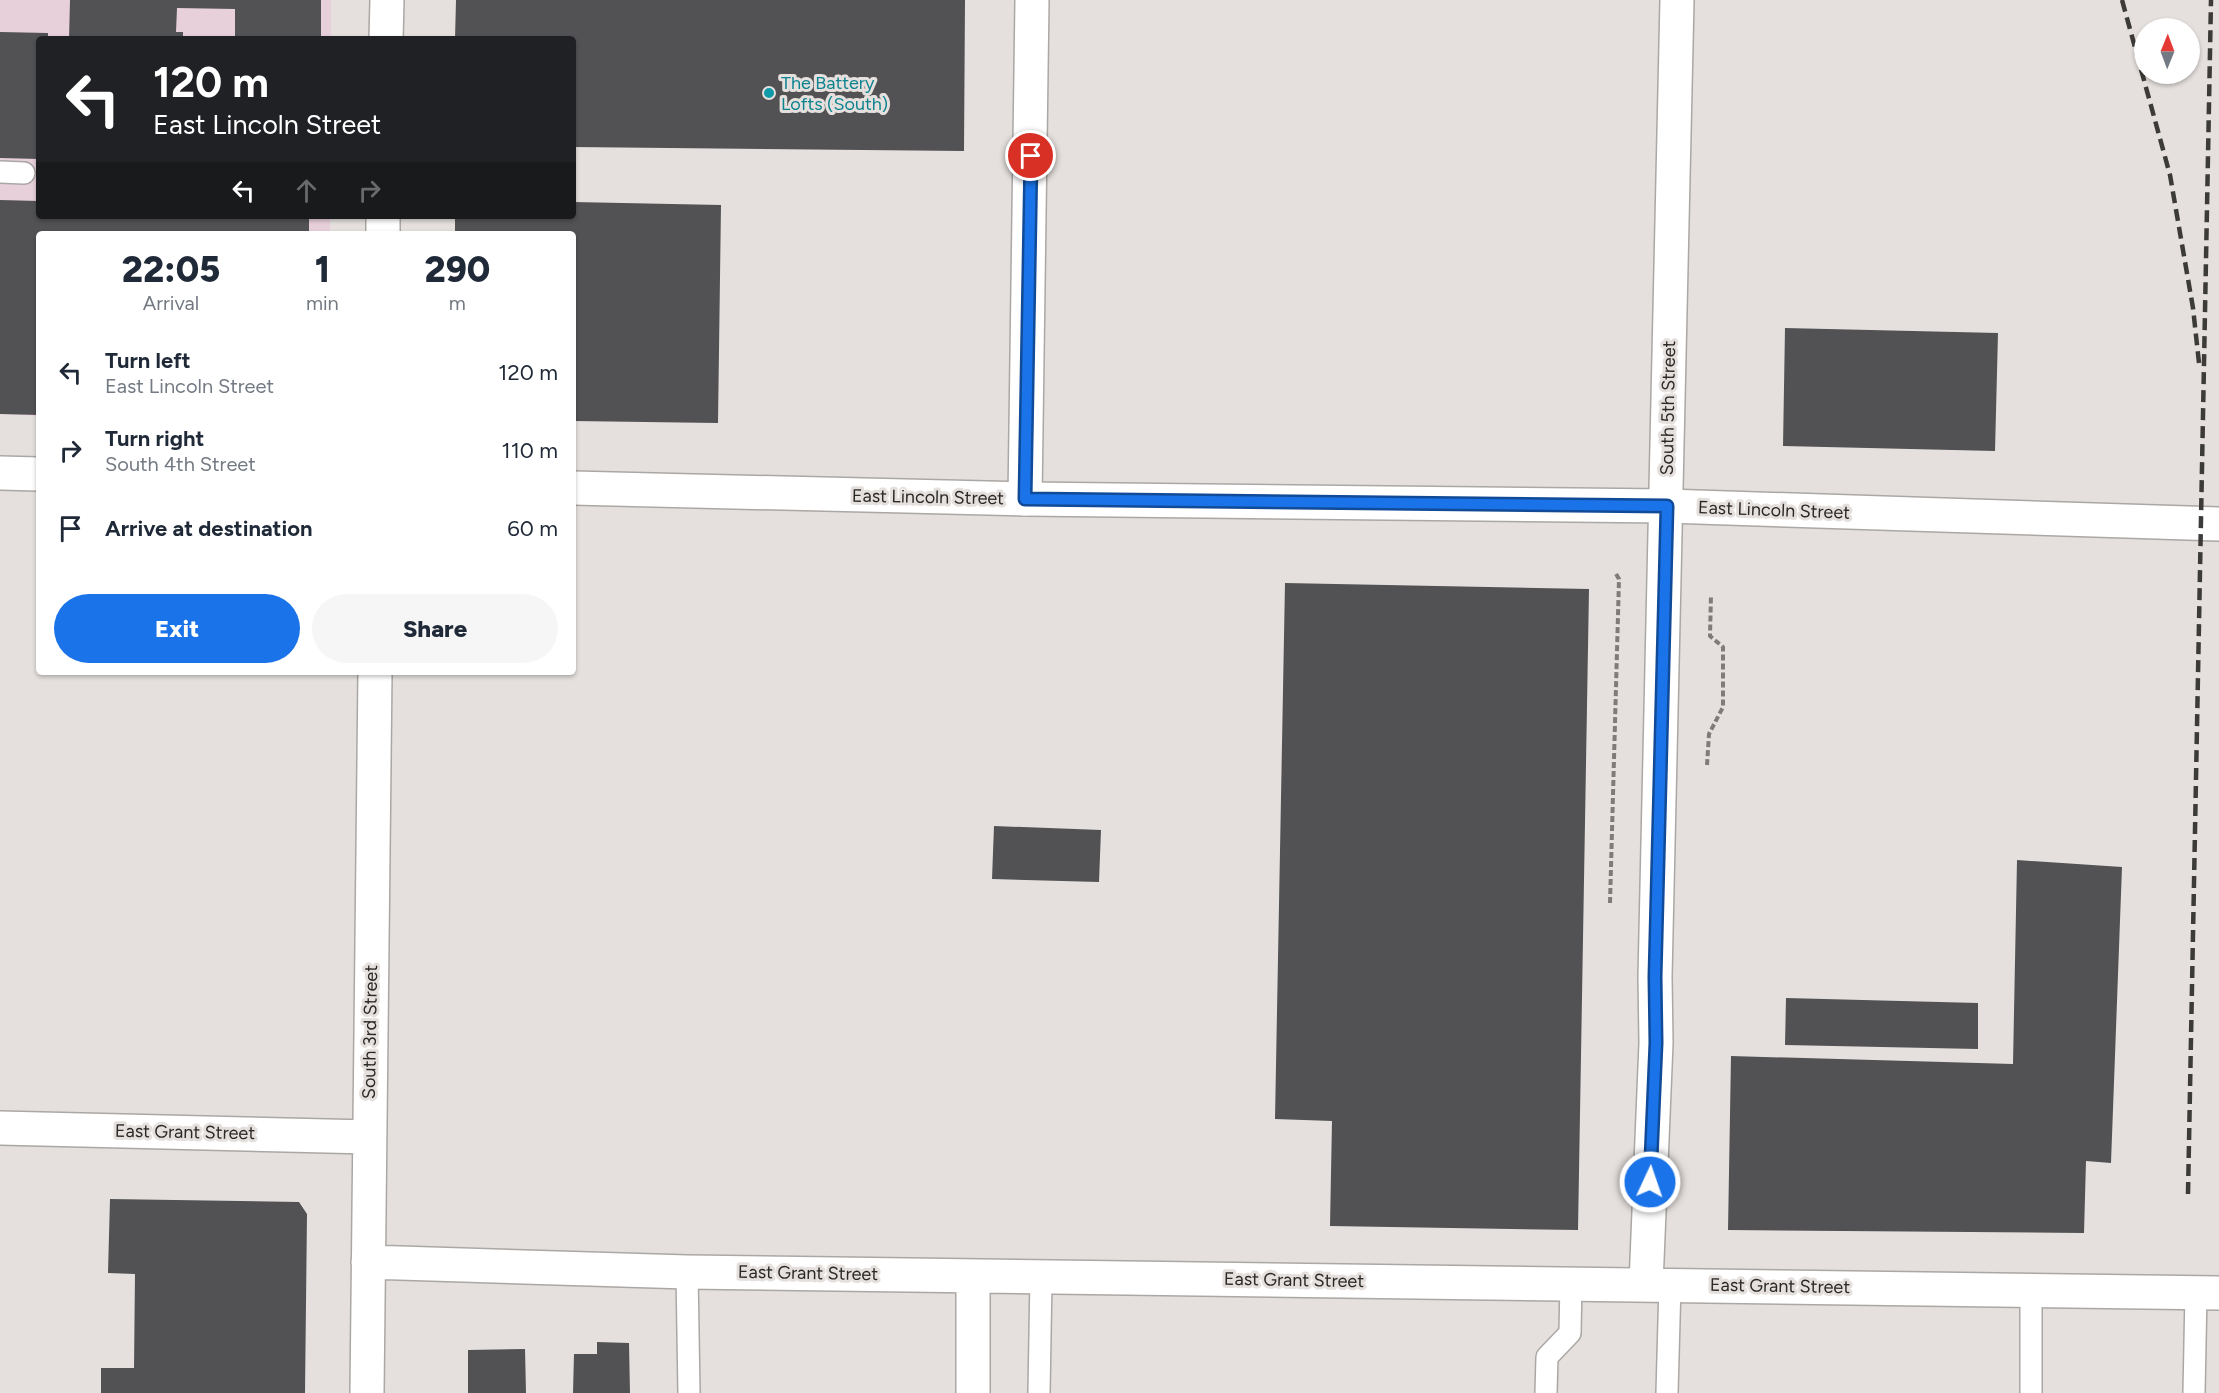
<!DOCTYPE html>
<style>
body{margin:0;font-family:Figtree,sans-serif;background:#f6f6f7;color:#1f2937;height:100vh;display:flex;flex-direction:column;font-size:22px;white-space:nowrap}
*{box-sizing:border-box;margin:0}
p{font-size:20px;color:#747a83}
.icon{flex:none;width:33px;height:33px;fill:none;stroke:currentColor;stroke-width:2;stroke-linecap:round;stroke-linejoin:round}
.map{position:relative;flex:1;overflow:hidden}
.sheet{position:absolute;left:36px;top:231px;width:540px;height:444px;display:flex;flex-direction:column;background:#fff;border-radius:6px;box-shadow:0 2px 4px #0004}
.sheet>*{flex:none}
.banner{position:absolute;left:36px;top:36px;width:540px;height:183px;border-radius:6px;box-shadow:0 2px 4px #0004;background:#202124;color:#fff;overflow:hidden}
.needle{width:39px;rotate:1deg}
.controls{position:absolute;left:2134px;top:18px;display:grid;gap:12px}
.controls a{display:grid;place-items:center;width:66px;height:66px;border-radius:50%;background:#fff;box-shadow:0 2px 4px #0004;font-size:30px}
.pin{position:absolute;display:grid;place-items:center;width:51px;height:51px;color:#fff;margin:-26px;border:3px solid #fff;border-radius:50%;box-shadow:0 2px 6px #0007}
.me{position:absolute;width:66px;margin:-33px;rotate:3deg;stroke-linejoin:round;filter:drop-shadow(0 0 4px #0008)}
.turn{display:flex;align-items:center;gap:21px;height:126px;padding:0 18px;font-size:27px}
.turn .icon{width:78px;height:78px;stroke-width:2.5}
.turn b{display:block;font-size:42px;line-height:51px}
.lanes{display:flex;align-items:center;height:57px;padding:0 18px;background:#0003;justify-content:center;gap:30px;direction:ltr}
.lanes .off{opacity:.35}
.eta{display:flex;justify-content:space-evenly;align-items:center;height:102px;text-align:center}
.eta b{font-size:36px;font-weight:800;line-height:42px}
.cta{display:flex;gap:12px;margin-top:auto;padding:12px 18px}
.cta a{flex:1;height:69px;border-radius:36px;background:#1a73e8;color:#fff;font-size:24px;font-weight:800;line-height:69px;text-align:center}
.cta a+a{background:#f6f6f7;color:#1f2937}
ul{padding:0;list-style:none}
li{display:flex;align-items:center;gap:18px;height:78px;padding:0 18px}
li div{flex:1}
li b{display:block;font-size:22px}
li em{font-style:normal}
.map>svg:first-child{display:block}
.education{fill:#e8d0da}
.building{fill:#525255}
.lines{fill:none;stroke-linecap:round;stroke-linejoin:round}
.lane-casing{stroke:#aba7a4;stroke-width:24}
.street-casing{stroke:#aba7a4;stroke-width:36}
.secondary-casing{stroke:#aba7a4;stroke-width:36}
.path{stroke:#7e7b79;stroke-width:4;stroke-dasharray:6 3;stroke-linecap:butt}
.lane{stroke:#fff;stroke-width:21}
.street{stroke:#fff;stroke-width:33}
.secondary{stroke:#fff;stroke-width:33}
.rail{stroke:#3d3b39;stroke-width:4.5;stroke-dasharray:12 6;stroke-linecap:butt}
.route-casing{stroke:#114b97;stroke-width:15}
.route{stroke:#1a73e8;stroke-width:10}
.culture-dot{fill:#0f9aa8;stroke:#e5e0dd;stroke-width:2}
.labels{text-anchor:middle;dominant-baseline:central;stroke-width:6;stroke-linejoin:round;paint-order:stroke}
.culture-label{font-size:18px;fill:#0d838f;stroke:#e5e0dd;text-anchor:start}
.street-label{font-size:18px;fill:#2a2927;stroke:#e5e0dd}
</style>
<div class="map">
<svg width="2219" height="1393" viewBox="0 0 2219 1393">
<rect width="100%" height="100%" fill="#e5e0dd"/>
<!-- education -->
<path class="education" d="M0,0H331V39H39V216H330V234H39V416L0,414Z"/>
<!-- building -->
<path class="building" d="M70,0H321V39H235V9L177,8L176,32H183V39H69Z
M456,0H965L964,151L573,147V39H455Z
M0,32L48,33V39H39V159L0,158Z
M0,200L39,201V216H309V234H39V415L0,414Z
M573,202L721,205L718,423L573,421V234H455V216H573Z
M1785,328L1998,333L1995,451L1783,446Z
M1285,583L1589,589L1578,1230L1330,1226L1332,1121L1275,1119Z
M994,826L1101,830L1099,882L992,879Z
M2017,860L2122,867L2111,1163L2086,1161L2084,1233L1728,1230L1731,1056L2013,1064Z
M1786,998L1978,1003V1049L1785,1045Z
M110,1199L299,1202L307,1214L305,1393H101V1368H134L135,1274L108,1273Z
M597,1342L629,1343L630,1393H573L574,1354H597Z
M525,1349L526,1393H468V1350Z"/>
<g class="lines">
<defs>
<path id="lane" d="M0,172L24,173
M687,1272L689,1393
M1039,1393L1041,1277
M1546,1393L1547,1357L1570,1333L1571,1283
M1667,1393L1670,1284
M2031,1393V1289
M2194,1393L2196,1293"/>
<path id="street" d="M386,39L387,0
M383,234V216
M1025,499L1032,0
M0,1128L369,1137
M368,1262L687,1272L2219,1293
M1646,1284L1656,1043L1655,977L1677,0
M367,1393L375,672
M973,1393V1276"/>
<path id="secondary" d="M0,473L39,474
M573,488L1025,499L1667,506L2219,524"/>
</defs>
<!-- lane casing -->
<use href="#lane" class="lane-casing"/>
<!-- street casing -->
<use href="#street" class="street-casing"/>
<!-- secondary casing -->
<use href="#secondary" class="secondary-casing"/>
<!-- path -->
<path class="path" d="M1707,765L1709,734L1723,707V647L1710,636L1711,595
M1610,903L1619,579L1615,572"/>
<!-- lane -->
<use href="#lane" class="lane"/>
<!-- street -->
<use href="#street" class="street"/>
<!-- secondary -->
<use href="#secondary" class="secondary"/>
<!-- rail -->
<path class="rail" d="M2122,0L2170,175L2193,308L2199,363
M2188,1194L2211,0"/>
</g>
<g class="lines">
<defs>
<path id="route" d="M1031,156L1025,499L1667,506L1655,977L1656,1043L1650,1182"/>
</defs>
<!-- route casing -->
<use href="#route" class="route-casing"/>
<!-- route -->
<use href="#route" class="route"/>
</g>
<!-- markers -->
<circle class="culture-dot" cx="769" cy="93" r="6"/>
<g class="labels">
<!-- culture labels -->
<g class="culture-label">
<text x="781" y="83">The Battery<tspan x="781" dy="21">Lofts (South)</tspan></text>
</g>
<!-- street labels -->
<g class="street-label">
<text transform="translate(1668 408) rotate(-89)">South 5th Street</text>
<text transform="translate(928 497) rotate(1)">East Lincoln Street</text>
<text transform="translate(1774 510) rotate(2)">East Lincoln Street</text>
<text transform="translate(370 1032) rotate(-89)">South 3rd Street</text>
<text transform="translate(185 1132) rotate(1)">East Grant Street</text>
<text transform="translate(808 1273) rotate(1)">East Grant Street</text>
<text transform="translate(1294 1280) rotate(1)">East Grant Street</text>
<text transform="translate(1780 1286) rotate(1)">East Grant Street</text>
</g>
</g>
</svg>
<div class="controls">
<a><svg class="needle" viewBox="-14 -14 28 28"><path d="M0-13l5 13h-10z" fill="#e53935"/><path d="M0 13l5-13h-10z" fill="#747a83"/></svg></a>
</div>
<div class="pin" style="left:1031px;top:156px;background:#d93025"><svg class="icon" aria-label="arrive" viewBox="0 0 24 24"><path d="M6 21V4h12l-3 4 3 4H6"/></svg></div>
<svg class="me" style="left:1650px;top:1182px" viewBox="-20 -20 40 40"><circle r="17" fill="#1a73e8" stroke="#fff" stroke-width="3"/><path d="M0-11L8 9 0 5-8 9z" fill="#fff"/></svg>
<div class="banner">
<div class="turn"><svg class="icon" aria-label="left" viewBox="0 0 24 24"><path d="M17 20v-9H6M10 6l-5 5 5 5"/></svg><div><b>120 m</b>East Lincoln Street</div></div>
<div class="lanes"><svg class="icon" aria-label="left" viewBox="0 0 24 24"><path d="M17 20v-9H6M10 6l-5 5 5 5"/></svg><svg class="icon off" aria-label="ahead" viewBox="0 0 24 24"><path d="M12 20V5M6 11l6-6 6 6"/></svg><svg class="icon off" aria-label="right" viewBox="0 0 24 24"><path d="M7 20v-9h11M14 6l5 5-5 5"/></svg></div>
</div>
<section class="sheet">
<div class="eta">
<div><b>22:05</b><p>Arrival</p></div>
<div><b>1</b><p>min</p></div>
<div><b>290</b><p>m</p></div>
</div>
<ul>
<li><svg class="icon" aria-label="left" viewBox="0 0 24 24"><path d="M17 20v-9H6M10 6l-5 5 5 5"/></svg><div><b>Turn left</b><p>East Lincoln Street</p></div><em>120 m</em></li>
<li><svg class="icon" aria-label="right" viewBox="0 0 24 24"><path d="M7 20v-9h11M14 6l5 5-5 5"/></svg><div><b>Turn right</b><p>South 4th Street</p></div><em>110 m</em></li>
<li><svg class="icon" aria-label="arrive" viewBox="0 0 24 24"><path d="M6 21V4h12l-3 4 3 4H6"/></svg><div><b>Arrive at destination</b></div><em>60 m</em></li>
</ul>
<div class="cta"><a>Exit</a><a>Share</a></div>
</section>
</div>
